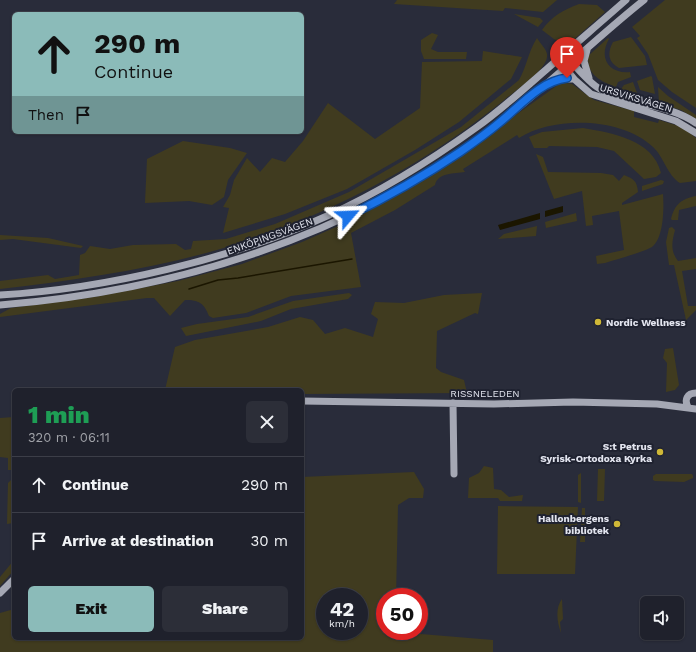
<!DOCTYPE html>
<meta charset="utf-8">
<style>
body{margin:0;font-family:"Work Sans",sans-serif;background:#2c2e38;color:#f1f3f6;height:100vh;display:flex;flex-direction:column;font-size:15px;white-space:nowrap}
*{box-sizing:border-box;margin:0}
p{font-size:13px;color:#a1a3a9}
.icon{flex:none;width:22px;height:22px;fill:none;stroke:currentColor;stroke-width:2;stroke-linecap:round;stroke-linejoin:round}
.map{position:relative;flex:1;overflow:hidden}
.drawer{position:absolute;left:12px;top:388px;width:292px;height:252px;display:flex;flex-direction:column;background:#1f212c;border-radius:6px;box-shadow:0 1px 3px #0004,0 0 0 1px #3c3e48}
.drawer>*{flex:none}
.top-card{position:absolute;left:12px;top:12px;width:292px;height:122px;border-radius:6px;box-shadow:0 1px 3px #0004,0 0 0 1px #3c3e48;background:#8bbbb9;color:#111;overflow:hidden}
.fabs{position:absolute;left:640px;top:596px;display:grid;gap:8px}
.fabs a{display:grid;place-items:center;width:44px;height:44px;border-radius:6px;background:#1f212c;box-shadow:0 1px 3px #0004,0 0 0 1px #3c3e48;font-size:20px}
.speed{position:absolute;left:316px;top:588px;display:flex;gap:8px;font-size:20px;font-weight:700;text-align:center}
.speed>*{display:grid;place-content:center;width:52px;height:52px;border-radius:50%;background:#1f212c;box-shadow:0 1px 3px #0004,0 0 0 1px #3c3e48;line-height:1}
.speed small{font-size:10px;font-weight:400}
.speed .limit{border:6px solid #d22;background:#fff;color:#111}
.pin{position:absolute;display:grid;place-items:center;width:34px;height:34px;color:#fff;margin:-41px -17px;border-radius:50% 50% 50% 0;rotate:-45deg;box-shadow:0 0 4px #0007}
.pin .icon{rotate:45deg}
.me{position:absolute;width:44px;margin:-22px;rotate:64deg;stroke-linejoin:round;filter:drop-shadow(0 0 3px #0008)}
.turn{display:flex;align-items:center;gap:14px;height:84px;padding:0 16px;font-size:18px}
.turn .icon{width:52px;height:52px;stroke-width:2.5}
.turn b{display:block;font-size:28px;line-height:34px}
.then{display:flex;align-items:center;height:38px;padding:0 16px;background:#0003;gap:8px;font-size:15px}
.round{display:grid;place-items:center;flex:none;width:42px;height:42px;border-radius:6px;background:#2c2e38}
.overview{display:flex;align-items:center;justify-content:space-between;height:68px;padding:0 16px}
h1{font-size:24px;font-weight:800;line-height:30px;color:#1e9e55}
.action{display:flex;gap:8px;margin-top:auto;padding:8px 16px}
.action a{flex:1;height:46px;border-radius:6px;background:#8bbbb9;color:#111;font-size:16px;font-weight:800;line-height:46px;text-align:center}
.action a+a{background:#2c2e38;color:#f1f3f6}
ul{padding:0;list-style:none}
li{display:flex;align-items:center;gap:12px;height:56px;padding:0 16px;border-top:1px solid #3c3e48}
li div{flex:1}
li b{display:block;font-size:15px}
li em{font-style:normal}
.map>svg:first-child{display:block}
.green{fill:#403b1f;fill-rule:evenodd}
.water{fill:#1b1600}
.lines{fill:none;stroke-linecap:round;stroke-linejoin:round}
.stream{stroke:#1b1600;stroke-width:1.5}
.secondary{stroke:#a5a8b4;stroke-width:7}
.route-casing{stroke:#114b97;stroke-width:10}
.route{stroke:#1a73e8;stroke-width:7}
.poi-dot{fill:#cfb837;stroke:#1f2230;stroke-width:1.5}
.labels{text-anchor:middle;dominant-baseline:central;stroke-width:4;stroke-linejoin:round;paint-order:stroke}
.street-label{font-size:10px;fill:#e3e5ef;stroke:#1f2230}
.poi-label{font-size:10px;font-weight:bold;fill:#e3e5ef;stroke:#1f2230;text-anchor:end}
</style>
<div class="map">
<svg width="696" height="652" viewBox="0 0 696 652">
<rect width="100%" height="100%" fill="#292c3a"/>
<!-- green -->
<path class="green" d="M397,0H557L543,12L505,8L503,11L394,4Z
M665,0H696V108L672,92L658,80L648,54L637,38L640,36L632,27Z
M579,4L597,5L605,12L571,42C560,47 551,36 542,30C552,16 563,10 579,4Z
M514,14L540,18L543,21L538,27Z
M432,33L438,35L431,49L438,52H467L466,59H424L421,51V40Z
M631,37L645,56L647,65L619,68C608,62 607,53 613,42Z
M537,38C540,43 546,49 547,54C550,68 513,92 503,101C415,171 315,223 206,253C139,271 69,281 0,289V281L48,275L55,279L79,275L80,255L85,253L90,246L110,249L133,245L176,244L185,250L191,249L193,241L226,239L275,224L349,192L461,127L519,80C527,66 528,52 537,38Z
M608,38L609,39C598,58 609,74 630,72L631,77L618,82L616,87C600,81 587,75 588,56Z
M483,51L522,57L511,79L459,122L415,150L347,189L285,214L223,233L229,208L223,207L230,195L234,180L247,158L260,172L272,158L285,162L303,141L328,103L375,139L420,108L422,62L482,61Z
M651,76L652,77L655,94L640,90L637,81Z
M562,82L572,84L594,100L634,111V117L658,123L659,120L682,127L696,138V181L680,183C667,175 664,157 653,147C621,117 554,116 519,138L517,135L463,169L465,172C454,174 438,172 435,185L395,210L351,233L361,287L291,296L246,313L213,318L209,316C204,303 199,300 185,300L170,316L154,298H147L0,317V314L11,308L94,297L178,281L242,264L302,242L354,219L430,176Z
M633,82L637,93L621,89L624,85Z
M658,87L668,96L696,115V119L681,110L659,103Z
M583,128C611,133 653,139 661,173L656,177L644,179L614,151L597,147L549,146L547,148H534L529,137L542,132Z
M183,141L230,148L247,153L228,180L224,197L212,205L189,201L145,203L147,159Z
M536,154L543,157L548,172L601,173L613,175L619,181L624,175C634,179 637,181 638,192L622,203V205L663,194C664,207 664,238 652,247C646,251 615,260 605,263L597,264L596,256L624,250L619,211L592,216L593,225L586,226L582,191L554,199Z
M661,180L664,181L663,184L642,191V186Z
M696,196V206L679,210L678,220H672L671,219C675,204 681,199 696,196Z
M576,213L577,221L546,228L545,222Z
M537,226L536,236L498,239L504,234Z
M672,227L675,230C672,241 670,251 678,261L696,258V269L682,271L688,306H696V310L686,320L674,265H669L666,242L669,228Z
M0,235L48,238L83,246L81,248L13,239L0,240Z
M349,293L352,295L348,299L291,309L261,321L186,336L181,328L197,324L248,317L293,301Z
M482,293L478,314L475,313L437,331L436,368L441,372L464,380L467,393L302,394V390H165L175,347L195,340L268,327L300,317L313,320L325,334L345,328L373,337L378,319L371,314L375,302L404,303L444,295Z
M673,348L679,385L675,390L666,392L667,363L663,358L665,349Z
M14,417V470H8V458L0,457V418Z
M484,466L493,468L494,489L501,490L509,497L523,495L522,501H500L498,498H468L469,478L479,473Z
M598,469H605L604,501H597Z
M414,472L424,489L423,498H409L398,505L396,597H385V631L493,640V652H0V613L14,609V638H302V477ZM325,597H359V631H325Z
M581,473V503L578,502V475Z
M656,474H692L693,476V478L684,482L655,481L653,480V476Z
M14,477L13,523L7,524L8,483Z
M498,506L578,507L575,574H497Z
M582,508H585V542H580Z
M14,560V570L0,586V577Z
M562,599L563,619L560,622L561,633C557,622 555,608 562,599Z"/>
<!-- water -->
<path class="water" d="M563,206V212L545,217V211Z
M540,213V219L500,230L498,225Z"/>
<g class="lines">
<!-- stream -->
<path class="stream" d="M189,289L218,280L238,278L352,259"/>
<!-- secondary -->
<path class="secondary" d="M587,50L584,61L589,78
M558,59L574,79L591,94L676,121L696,133
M569,59C578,69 588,82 600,89C630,106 667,103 696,123
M550,83L563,79H574
M0,295C105,289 232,259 327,216C380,192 430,161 477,127C502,109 525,88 548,68C574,45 600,23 626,0
M0,305C174,291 350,237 490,130C544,90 591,42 644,0
M302,401L494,404L573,402L657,404L696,409
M453,403L454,474
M688,407C684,400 687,393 696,393
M0,593L14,579"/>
</g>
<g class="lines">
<defs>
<path id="route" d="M348,216C387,197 424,176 460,152C473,143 487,133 499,123C519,107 540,81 567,78"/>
</defs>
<!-- route casing -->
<use href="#route" class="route-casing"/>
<!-- route -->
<use href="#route" class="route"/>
</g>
<!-- markers -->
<g class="poi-dot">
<circle cx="598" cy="322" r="4"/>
<circle cx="660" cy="452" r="4"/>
<circle cx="617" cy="524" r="4"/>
</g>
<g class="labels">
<!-- street labels -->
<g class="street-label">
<text transform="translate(636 98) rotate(17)">URSVIKSVÄGEN</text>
<text transform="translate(270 236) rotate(-20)">ENKÖPINGSVÄGEN</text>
<text x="485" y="393">RISSNELEDEN</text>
</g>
<!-- poi labels -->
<g class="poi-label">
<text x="606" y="322" text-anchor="start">Nordic Wellness</text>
<text x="652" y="446">S:t Petrus<tspan x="652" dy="12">Syrisk-Ortodoxa Kyrka</tspan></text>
<text x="609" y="518">Hallonbergens<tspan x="609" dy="12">bibliotek</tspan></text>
</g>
</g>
</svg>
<div class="fabs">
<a><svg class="icon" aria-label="sound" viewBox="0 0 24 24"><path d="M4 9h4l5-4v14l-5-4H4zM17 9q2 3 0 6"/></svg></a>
</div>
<div class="speed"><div>42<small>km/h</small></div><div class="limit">50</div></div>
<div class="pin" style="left:567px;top:78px;background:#d93025"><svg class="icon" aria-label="arrive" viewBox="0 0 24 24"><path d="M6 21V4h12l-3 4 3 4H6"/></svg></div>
<svg class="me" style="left:348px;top:216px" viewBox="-20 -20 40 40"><path d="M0-17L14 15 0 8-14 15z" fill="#1a73e8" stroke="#fff" stroke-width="4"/></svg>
<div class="top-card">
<div class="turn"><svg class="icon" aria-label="ahead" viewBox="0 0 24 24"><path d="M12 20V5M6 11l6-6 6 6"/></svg><div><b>290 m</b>Continue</div></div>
<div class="then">Then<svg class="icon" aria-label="arrive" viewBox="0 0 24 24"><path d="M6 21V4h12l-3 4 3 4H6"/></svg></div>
</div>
<section class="drawer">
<div class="overview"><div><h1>1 min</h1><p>320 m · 06:11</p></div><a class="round"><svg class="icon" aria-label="close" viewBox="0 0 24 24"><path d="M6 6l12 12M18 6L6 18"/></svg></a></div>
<ul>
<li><svg class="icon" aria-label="ahead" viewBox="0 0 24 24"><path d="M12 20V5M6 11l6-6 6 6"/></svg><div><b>Continue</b></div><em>290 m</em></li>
<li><svg class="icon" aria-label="arrive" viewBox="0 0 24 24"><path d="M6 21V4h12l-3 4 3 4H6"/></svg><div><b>Arrive at destination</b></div><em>30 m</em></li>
</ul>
<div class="action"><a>Exit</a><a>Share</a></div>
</section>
</div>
